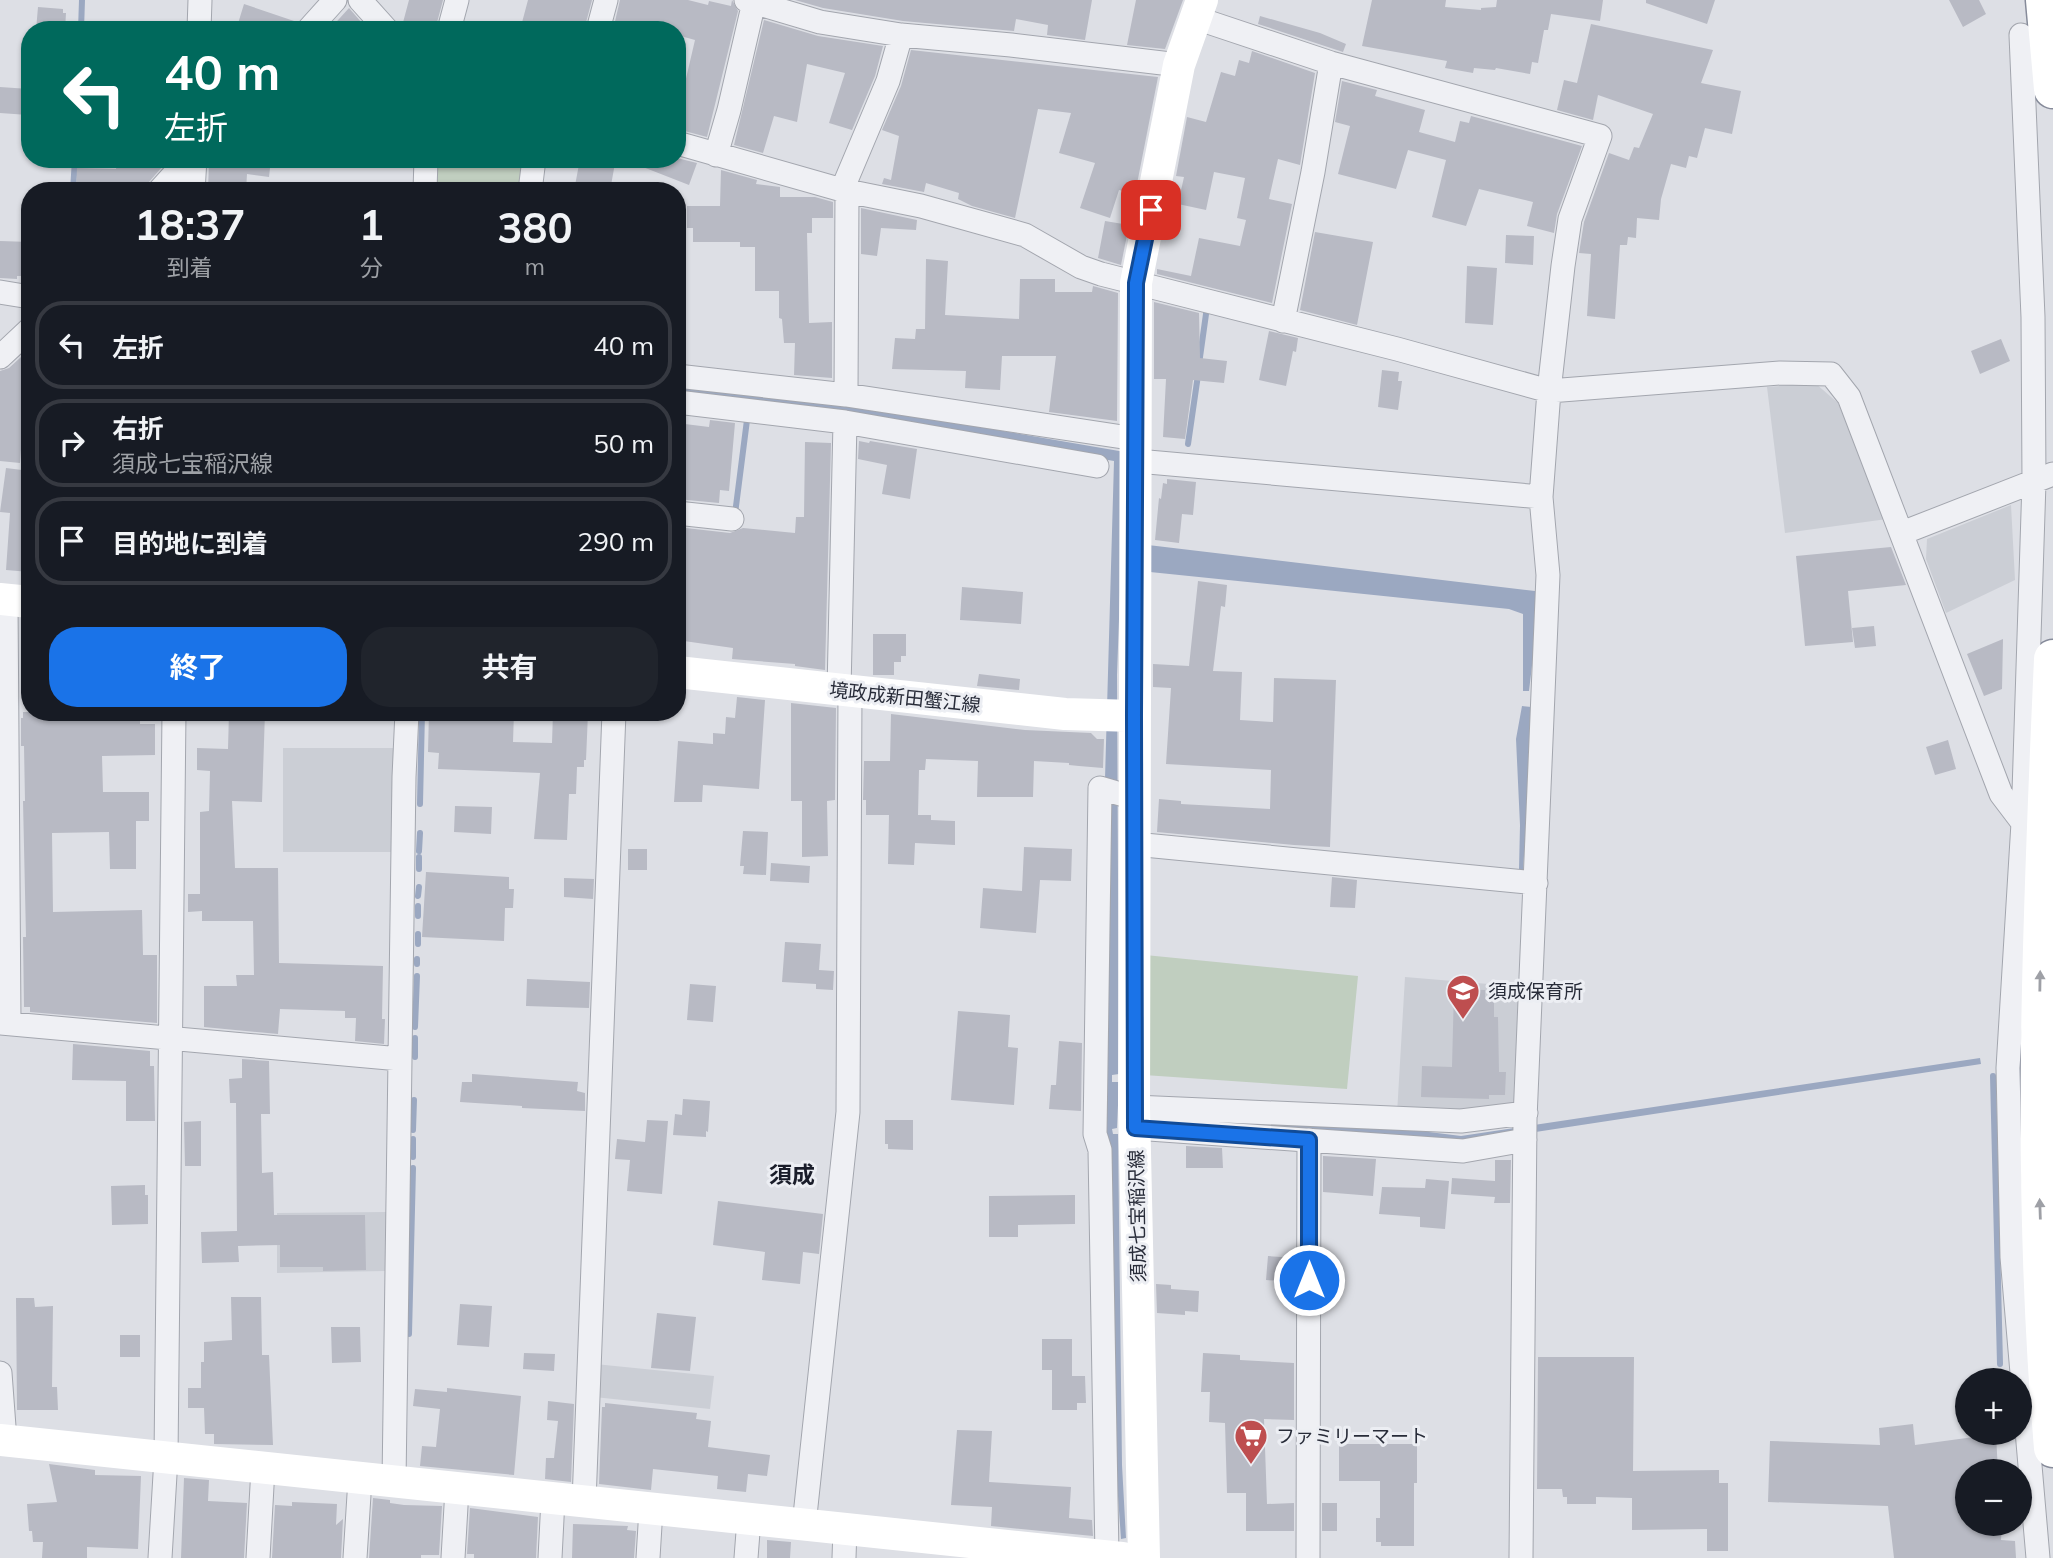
<!DOCTYPE html>
<html lang="ja">
<meta charset="utf-8">
<style>
body{margin:0;font-family:Mulish,"Noto Sans JP",sans-serif;background:#20242c;color:#f1f3f6;height:100vh;display:flex;flex-direction:column;font-size:26px;white-space:nowrap}
*{box-sizing:border-box;margin:0}
p{font-size:23px;color:#9ea1a6}
.icon{flex:none;width:38px;height:38px;fill:none;stroke:currentColor;stroke-width:2;stroke-linecap:round;stroke-linejoin:round}
.map{position:relative;flex:1;overflow:hidden}
.panel{position:absolute;left:21px;top:182px;width:665px;height:539px;display:flex;flex-direction:column;background:#171b24;border-radius:28px;box-shadow:0 2px 5px #0004}
.panel>*{flex:none}
.top-card{position:absolute;left:21px;top:21px;width:665px;height:147px;border-radius:28px;box-shadow:0 2px 5px #0004;background:#00695c;color:#fff;overflow:hidden}
.fabs{position:absolute;left:1955px;top:1368px;display:grid;gap:14px}
.fabs a{display:grid;place-items:center;width:77px;height:77px;border-radius:50%;background:#171b24;box-shadow:0 2px 5px #0004;font-size:35px}
.pin{position:absolute;display:grid;place-items:center;width:60px;height:60px;color:#fff;margin:-30px;border-radius:14px;box-shadow:0 4px 10px #0006}
.me{position:absolute;width:77px;margin:-38px;rotate:0deg;stroke-linejoin:round;filter:drop-shadow(0 0 5px #0008)}
.turn{display:flex;align-items:center;gap:24px;height:147px;padding:0 28px;font-size:32px}
.turn .icon{width:91px;height:91px;stroke-width:2.5}
.turn b{display:block;font-size:49px;line-height:60px}
.eta{display:flex;justify-content:space-evenly;align-items:center;height:119px;text-align:center}
.eta b{font-size:42px;font-weight:700;line-height:49px}
.button{display:flex;gap:14px;margin-top:auto;padding:14px 28px}
.button a{flex:1;height:80px;border-radius:28px;background:#1a73e8;color:#fff;font-size:28px;font-weight:700;line-height:80px;text-align:center}
.button a+a{background:#20242c;color:#f1f3f6}
ul{padding:0;list-style:none}
li{display:flex;align-items:center;gap:21px;height:88px;margin:0 14px 10px;padding:0 14px;border:4px solid #363941;border-radius:28px}
li div{flex:1}
li b{display:block;font-size:26px}
li em{font-style:normal}
.map>svg:first-child{display:block}
.built{fill:#cbced5}
.green{fill:#c0cebf}
.water{fill:#9ba8c1}
.lines{fill:none;stroke-linecap:round;stroke-linejoin:round}
.stream{stroke:#9ba8c1;stroke-width:6}
.building{fill:#b8bac4}
.street-casing{stroke:#a3a6ae;stroke-width:25}
.highway-casing{stroke:#868b9a;stroke-width:41}
.street{stroke:#eff0f4;stroke-width:23}
.secondary{stroke:#fff;stroke-width:32}
.highway{stroke:#fff;stroke-width:38}
.oneway{fill:#9ea0a6}
.route-casing{stroke:#114b97;stroke-width:18}
.route{stroke:#1a73e8;stroke-width:12}
.labels{text-anchor:middle;dominant-baseline:central;stroke-width:6;stroke-linejoin:round;paint-order:stroke}
.street-label{font-size:19px;fill:#282c39;stroke:#eceef3}
.poi-label{font-size:19px;fill:#282c39;stroke:#eceef3;text-anchor:start}
.quarter-label{font-size:23px;font-weight:bold;fill:#1a1d2a;stroke:#eceef3}
</style>
<div class="map">
<svg width="2053" height="1558" viewBox="0 0 2053 1558">
<rect width="100%" height="100%" fill="#dddfe5"/>
<!-- built -->
<path class="built" d="M1815,383L1838,403L1887,519L1785,533L1767,387Z
M2011,505L2015,580L1946,613L1926,559L1927,539Z
M283,748H395L393,852H283Z
M1405,977L1524,987L1517,1113L1397,1114Z
M386,1212L385,1271L277,1273V1213Z
M595,1364L714,1376L710,1409L594,1397Z"/>
<!-- green -->
<path class="green" d="M435,159H530L526,191H438Z
M1145,955L1358,976L1347,1089L1144,1075Z"/>
<!-- water -->
<path class="water" d="M677,385L846,404L1125,452L1117,675L1119,1074L1112,1075V1082H1119L1117,1128L1112,1129L1113,1134H1118L1122,1465L1126,1538L1121,1539L1115,1453L1101,1082L1108,1081V1074H1101V1066L1108,1059L1105,779L1114,461L846,415L677,395Z
M1148,545L1535,591V640L1529,691H1523V614L1509,609L1150,572Z
M1522,706L1531,707V754L1523,870H1519L1520,825L1516,739Z
M1980,1058L1981,1064L1464,1143L1146,1125V1116L1373,1125L1461,1136Z"/>
<g class="lines">
<!-- stream -->
<path class="stream" d="M81,30L82,0
M73,191L75,159
M1199,364L1207,307
M1188,444L1198,375
M735,514L747,420
M420,804L422,712
M419,851L420,833
M419,869V857
M418,896L419,887
M418,916V906
M418,944V934
M417,964V959
M415,1027L417,976
M415,1057V1038
M1993,1076L2000,1364
M413,1130L414,1100
M413,1157V1139
M409,1334L413,1168"/>
</g>
<!-- building -->
<path class="building" d="M409,0H443L435,30H401Z
M528,0H592L584,30H520Z
M620,0H688L708,5L709,1L731,6L732,0L738,11L707,137L677,129L685,101L681,100L695,40L677,35V30H613Z
M795,0H1092L1085,40L1047,35L1048,25L1016,19L1014,31L903,21L823,8Z
M1136,0H1183L1165,49L1127,45Z
M1372,0H1446L1445,7L1481,10V8L1496,7L1497,0H1603L1600,21L1551,14L1548,30H1544L1538,63L1532,62L1530,74L1496,68L1495,70L1474,68L1473,73L1445,68L1447,61L1362,46Z
M1646,0H1715L1707,24L1646,3Z
M1949,0H1979L1986,14L1963,27Z
M244,4L297,22L294,30H236Z
M38,7L63,9V13H66L65,30H36Z
M349,8L368,30H329Z
M1260,16L1320,33L1346,44L1343,52L1258,24Z
M764,20L818,36L883,46L875,76L852,130L829,123L845,73L807,64L797,122L774,116L763,153L734,145Z
M1591,24L1713,50L1701,83L1741,91L1732,134L1705,128L1697,158L1689,156L1686,168L1671,164L1661,199L1659,220L1637,218L1636,238L1628,237L1627,245H1620L1615,319L1587,316L1591,254L1579,253L1584,222L1609,153L1629,160L1634,147L1639,148L1653,114L1598,95L1593,120L1557,110L1564,80L1577,83Z
M911,50L1158,77L1135,194L1119,190L1110,218L1080,208L1095,163L1059,153L1071,113L1038,109L1015,218L972,206L958,199L959,193L926,183L924,192L882,184L884,178L891,180L899,136L882,130L901,86Z
M1252,51L1315,73L1300,165L1278,159L1269,199L1292,204L1272,303L1157,274V269L1191,276L1199,238L1240,246L1246,220L1237,218L1245,178L1214,172L1206,210L1178,204L1184,177L1176,176L1187,117L1206,122L1221,72L1235,76L1239,60L1249,63Z
M1342,81L1377,90L1375,96L1425,110L1419,132L1455,142L1460,121L1469,123L1471,116L1582,146L1557,214L1554,233L1527,226L1533,202L1479,189L1466,226L1432,217L1446,160L1408,150L1396,189L1338,174L1350,126L1335,122Z
M0,87L29,89L28,115L0,113Z
M677,158L697,163L689,185L625,160Z
M117,159H169L149,182L145,191H76L77,168L116,169Z
M221,159H271L269,177L247,174L246,191H208L209,160Z
M580,159L615,163L610,191H574Z
M721,170L757,180L756,184L780,187V197H815L833,202V218H812V233H807L809,323L832,322V378L794,375L795,343H784L782,319L779,318V291H755V247H740V242H693V228H687V206H720Z
M861,208L917,220L916,230L881,228L877,256L861,254Z
M1105,221L1129,225L1121,265L1098,258Z
M1315,232L1373,242L1357,325L1300,310Z
M1506,235L1534,236L1533,265L1505,263Z
M0,241L30,242V276H17V279L0,278Z
M926,259L948,261L945,315L1019,319L1020,279H1055V292H1092L1093,286L1118,293L1117,421L1049,412L1056,356H1002L1000,390L965,388L966,371L892,369L895,338L915,339L916,329H925Z
M1467,266L1497,268L1493,325L1465,323Z
M1154,302L1199,313L1200,358L1227,361L1224,383L1193,380L1185,439L1163,437L1166,379H1154Z
M1269,331L1298,338L1296,352L1293,351L1286,386L1259,380Z
M2001,339L2010,361L1980,374L1971,351Z
M21,357H28L20,463L0,461V371L9,368Z
M1382,370L1399,372L1398,381H1402L1398,410L1378,407Z
M710,420L735,423L729,491L720,490L719,503L677,499L678,488L683,489L686,453L677,452V423L709,427Z
M859,441L869,443L870,441L917,449L910,499L882,494L887,465L858,459Z
M805,442L831,443L825,670L795,666V664L732,659L733,648L677,640V527L730,533L743,528L795,533L796,517H804Z
M6,468L30,471V572L6,570L10,513L0,512Z
M1167,479L1196,482L1193,515L1182,514L1179,543L1155,540L1159,498L1161,499L1163,483L1167,484Z
M1891,547L1906,585L1848,591L1853,642L1805,646L1796,556Z
M1198,581L1227,585L1225,607L1221,606L1213,671L1242,672L1240,720L1273,722L1274,678L1336,680L1330,847L1294,845L1157,832L1159,799L1181,801V804L1270,809L1271,770L1166,764L1171,688L1153,687V664L1189,666Z
M962,587L1023,592L1021,624L960,620Z
M1874,626L1876,646L1855,648L1852,628Z
M873,634H906V656H901V662H894V675H873Z
M2003,639L2002,689L1984,696L1967,654Z
M979,674L1020,679L1019,690L977,686Z
M737,697L765,700L759,789L703,785L702,802H674L678,741L713,744V733L725,734L726,717L735,718Z
M791,703L836,708L835,800L827,801L828,856L802,857V801H791Z
M23,712H140V724H155V755L102,756L103,792H149V821H136V869H110L109,832L52,833L53,912L142,910L143,955H157V1023L30,1012V1007H24L23,937H26L23,801H25L24,746H21V718H23Z
M229,712H265L262,802L232,801L235,868H278L279,963L383,966L382,1019H385L384,1044L355,1041L356,1018H345V1011L280,1009L278,1034L204,1027V986H237L236,975H254L253,921H202V911L188,912V894H200V812L209,811L210,771L197,770V748L228,749Z
M429,712H514L513,742L552,743L553,712L588,713L586,760H584V767H577L576,794H569L567,840L534,839L540,773L438,769L439,753L428,752Z
M891,714L1025,730L1091,733L1097,739H1104L1103,768L1079,766L1069,765V763L1034,761L1033,797H977L978,761L926,759L925,770H919L918,815H931V820L955,821V845L915,843L914,865L888,864L889,815H866V800H863L864,761H890Z
M1948,740L1956,769L1935,775L1926,747Z
M455,806L492,807L491,834L454,832Z
M743,831L768,832L766,875L743,874L744,866H740Z
M1024,847L1072,849L1071,881L1040,880L1036,933L980,928L983,888L1022,891Z
M628,849H647V870H628Z
M771,863L810,866L809,883L770,881Z
M426,872L509,877V889H514L513,908H505L504,941L422,937Z
M1332,877L1357,880L1355,908L1330,907Z
M564,878L594,879L593,899L564,897Z
M785,942L821,944L819,970L834,971L833,990L816,989V984L782,982Z
M527,979L590,982L589,1008L526,1006Z
M690,984L716,986L713,1022L687,1020Z
M1454,989L1485,990V999L1494,1000V1017H1498L1499,1072H1506L1505,1095H1489V1099L1421,1097L1422,1066L1452,1067Z
M958,1011L1010,1015L1008,1047L1018,1048L1014,1105L951,1100Z
M1059,1041L1082,1043L1081,1111L1049,1109L1051,1085H1056Z
M73,1044L150,1051V1066H154L155,1121H126V1081L72,1080Z
M242,1059L269,1061L270,1114H261L262,1173L273,1172L274,1215H365L366,1270L323,1271V1267H280V1245L238,1246L239,1262L202,1263L201,1232L237,1231L236,1103H230L229,1079L242,1078Z
M472,1074L578,1082L577,1091L585,1093V1111L522,1108V1106L460,1102L462,1082H472Z
M683,1099L710,1101L708,1132L706,1131V1137L673,1135L675,1114L682,1115Z
M647,1120L668,1121L662,1194L627,1191L630,1160L615,1159L617,1139L645,1142Z
M885,1120H913V1150L888,1149V1144H885Z
M201,1121V1166H185L184,1122Z
M1186,1146L1222,1148L1223,1168H1186Z
M1323,1156L1376,1159L1373,1196L1323,1192Z
M1495,1160H1511L1510,1203H1494L1495,1197L1451,1194L1452,1178L1495,1181Z
M1426,1179L1449,1181L1445,1229L1420,1227V1217L1379,1214L1382,1187L1425,1188Z
M145,1185V1195H148V1224L112,1225L111,1186Z
M1075,1195V1224L1018,1225V1237H989V1196Z
M718,1201L823,1214L819,1254L803,1252L800,1284L762,1280L765,1252L713,1245Z
M1268,1256L1295,1258V1282L1266,1280Z
M1156,1284L1171,1285V1289L1199,1291L1198,1312L1185,1311V1315L1157,1313Z
M231,1297H261L262,1355H269L273,1445L214,1444V1434H205L204,1408H188V1388H201V1362H204V1342L232,1340Z
M16,1298H34L35,1307L53,1306L52,1387H57L58,1410H17Z
M460,1304L492,1306L489,1347L457,1345Z
M657,1313L696,1317L690,1371L651,1368Z
M331,1327H360L361,1362L332,1363Z
M120,1335H140V1357H120Z
M1042,1339H1072V1376H1085L1086,1403H1077V1410H1052V1370H1042Z
M524,1353L555,1354L554,1371L523,1369Z
M1203,1353L1240,1355V1360L1294,1363V1420L1264,1419L1267,1504L1294,1503V1531H1246V1493H1227L1225,1423L1209,1422L1210,1392H1201Z
M1538,1357H1634L1633,1471L1719,1470V1483H1728V1551H1707V1529L1632,1530V1498L1596,1497V1504H1567V1497H1563L1562,1489H1537Z
M447,1388L521,1396L514,1475L420,1466L422,1446L436,1447L440,1409L413,1406L415,1389L447,1392Z
M548,1401L574,1404L571,1482L545,1479L546,1458H554L558,1421L547,1420Z
M605,1403L697,1413L696,1419L711,1421L708,1447L770,1455L767,1476L748,1474L746,1492L717,1489L718,1476L653,1469L651,1490L599,1484L602,1407H605Z
M1913,1424L1915,1445L1996,1434L1998,1472H1967V1524H2002L2001,1540L2015,1541L2016,1558H1894L1888,1506L1768,1502L1770,1441L1880,1445L1879,1428Z
M957,1430L992,1431L989,1482L1071,1487L1069,1518L1092,1520L1093,1536L991,1526L992,1507L951,1505Z
M1339,1444H1417V1483H1414V1546H1381V1542H1376V1518H1380V1481H1339Z
M49,1464L95,1470V1475L141,1476L138,1549L87,1547V1558H42L43,1542H33L32,1531H29L27,1504L57,1502Z
M184,1478L209,1480L208,1501L247,1503L244,1558H181Z
M373,1498L390,1500V1503L404,1505L442,1506L439,1555H421V1558H369Z
M292,1502L337,1504L336,1525L343,1519L341,1558H272L275,1505L292,1506Z
M1322,1503H1337V1531H1322Z
M470,1508L538,1517L536,1558H474V1554H467Z
M573,1524L628,1526L627,1530L636,1531L634,1558H572Z
M767,1540L791,1542L790,1558H767Z"/>
<g class="lines">
<defs>
<path id="street" d="M360,0L387,30
M746,0L820,22L901,35L1011,45L1179,65
M1196,18L1331,63L1600,136L1570,219L1563,266L1549,391L1541,497L1548,575L1525,1119L1521,1558
M199,30L200,0
M308,30L335,0
M449,30L457,0
M598,30L606,0
M2021,35L2033,317L2034,482L2023,823
M677,143L842,190L921,206L1025,235L1081,267L1101,274L1397,349L1549,391L1780,373L1831,374L1849,397L2001,794L2023,823L2008,1068L2012,1257L2038,1558
M716,155L729,110L754,2
M842,190L888,81L901,35
M159,191L188,159
M193,191L195,159
M425,191L426,159
M530,191L534,159
M0,292L30,297
M1283,321L1313,172L1331,63
M0,357L30,329
M677,376L846,395L1136,439
M846,395L847,191
M677,402L845,422L839,690
M845,422L1097,466
M1137,461L1541,497
M677,513L732,519
M1902,533L2053,474
M6,600L9,1023
M1134,844L1536,883
M0,1023L400,1059
M1134,1107L1461,1121L1526,1113
M1135,1128L1463,1151L1525,1140
M0,1373L5,1440
M394,1482L404,777L407,712
M584,1502L614,712
M804,1525L848,1112L850,692
M1107,1556L1100,1150L1095,1134L1100,788L1134,798
M160,1558L166,1458L174,712
M258,1558L263,1468
M355,1558L360,1479
M453,1558L457,1489
M550,1558L553,1499
M648,1558L651,1509
M746,1558L749,1519
M844,1558L845,1529
M1308,1558L1309,1140"/>
<path id="highway" d="M2045,0L2053,89
M2053,659C2041,924 2030,1183 2053,1448"/>
</defs>
<!-- street casing -->
<use href="#street" class="street-casing"/>
<!-- highway casing -->
<use href="#highway" class="highway-casing"/>
<!-- street -->
<use href="#street" class="street"/>
<!-- secondary -->
<path class="secondary" d="M0,599L30,602
M677,672L1065,714L1134,716
M0,1440L1122,1558
M1144,1558L1134,1107L1136,283L1179,65L1202,0"/>
<!-- highway -->
<use href="#highway" class="highway"/>
</g>
<!-- one-way arrows -->
<defs><path id="oneway-solid" d="M-6-.8H1V-3.2L6.5 0L1 3.2V.8H-6Z" transform="scale(1.75)"/></defs>
<g class="oneway">
<use href="#oneway-solid" transform="translate(2040 981) rotate(-89)"/>
<use href="#oneway-solid" transform="translate(2040 1209) rotate(-92)"/>
</g>
<g class="lines">
<defs>
<path id="route" d="M1151,210L1136,283L1134,716L1135,1128L1309,1140V1280"/>
</defs>
<!-- route casing -->
<use href="#route" class="route-casing"/>
<!-- route -->
<use href="#route" class="route"/>
</g>
<!-- icons -->
<defs>
<symbol id="school-pin" viewBox="-11 -11 22 30"><path d="M0 17L-7.5 6A9.5 9.5 0 1 1 7.5 6Z" fill="#be4e4f" stroke="#eceef3"/><path d="M0-5L7-2L0 1L-7-2ZM-4 1L0 2.5L4 1V4Q0 6-4 4Z" fill="#fff"/></symbol>
<symbol id="supermarket-pin" viewBox="-11 -11 22 30"><path d="M0 17L-7.5 6A9.5 9.5 0 1 1 7.5 6Z" fill="#be4e4f" stroke="#eceef3"/><path d="M-6-5.5h2.5l.6 2H6L4.5 2H-2.5L-4.4-4H-6ZM-1.5 3.2a1.3 1.3 0 1 0 .1 0ZM3 3.2a1.3 1.3 0 1 0 .1 0Z" fill="#fff"/></symbol>
</defs>
<g fill-rule="evenodd">
<use href="#school-pin" x="1444" y="972" width="38" height="52"/>
<use href="#supermarket-pin" x="1232" y="1417" width="38" height="52"/>
</g>
<g class="labels">
<!-- street labels -->
<g class="street-label">
<text transform="translate(905 697) rotate(6)">境政成新田蟹江線</text>
<text transform="translate(1137 1216) rotate(-91)">須成七宝稲沢線</text>
</g>
<!-- poi labels -->
<g class="poi-label">
<text x="1488" y="991">須成保育所</text>
<text x="1276" y="1436">ファミリーマート</text>
</g>
<!-- quarter labels -->
<g class="quarter-label">
<text x="792" y="1174">須成</text>
</g>
</g>
</svg>
<div class="fabs">
<a>+</a>
<a>−</a>
</div>
<div class="pin" style="left:1151px;top:210px;background:#d93025"><svg class="icon" aria-label="arrive" viewBox="0 0 24 24"><path d="M6 21V4h12l-3 4 3 4H6"/></svg></div>
<svg class="me" style="left:1309px;top:1280px" viewBox="-20 -20 40 40"><circle r="17" fill="#1a73e8" stroke="#fff" stroke-width="3"/><path d="M0-11L8 9 0 5-8 9z" fill="#fff"/></svg>
<div class="top-card">
<div class="turn"><svg class="icon" aria-label="left" viewBox="0 0 24 24"><path d="M17 20v-9H6M10 6l-5 5 5 5"/></svg><div><b>40 m</b>左折</div></div>
</div>
<section class="panel">
<div class="eta">
<div><b>18:37</b><p>到着</p></div>
<div><b>1</b><p>分</p></div>
<div><b>380</b><p>m</p></div>
</div>
<ul>
<li><svg class="icon" aria-label="left" viewBox="0 0 24 24"><path d="M17 20v-9H6M10 6l-5 5 5 5"/></svg><div><b>左折</b></div><em>40 m</em></li>
<li><svg class="icon" aria-label="right" viewBox="0 0 24 24"><path d="M7 20v-9h11M14 6l5 5-5 5"/></svg><div><b>右折</b><p>須成七宝稲沢線</p></div><em>50 m</em></li>
<li><svg class="icon" aria-label="arrive" viewBox="0 0 24 24"><path d="M6 21V4h12l-3 4 3 4H6"/></svg><div><b>目的地に到着</b></div><em>290 m</em></li>
</ul>
<div class="button"><a>終了</a><a>共有</a></div>
</section>
</div>
